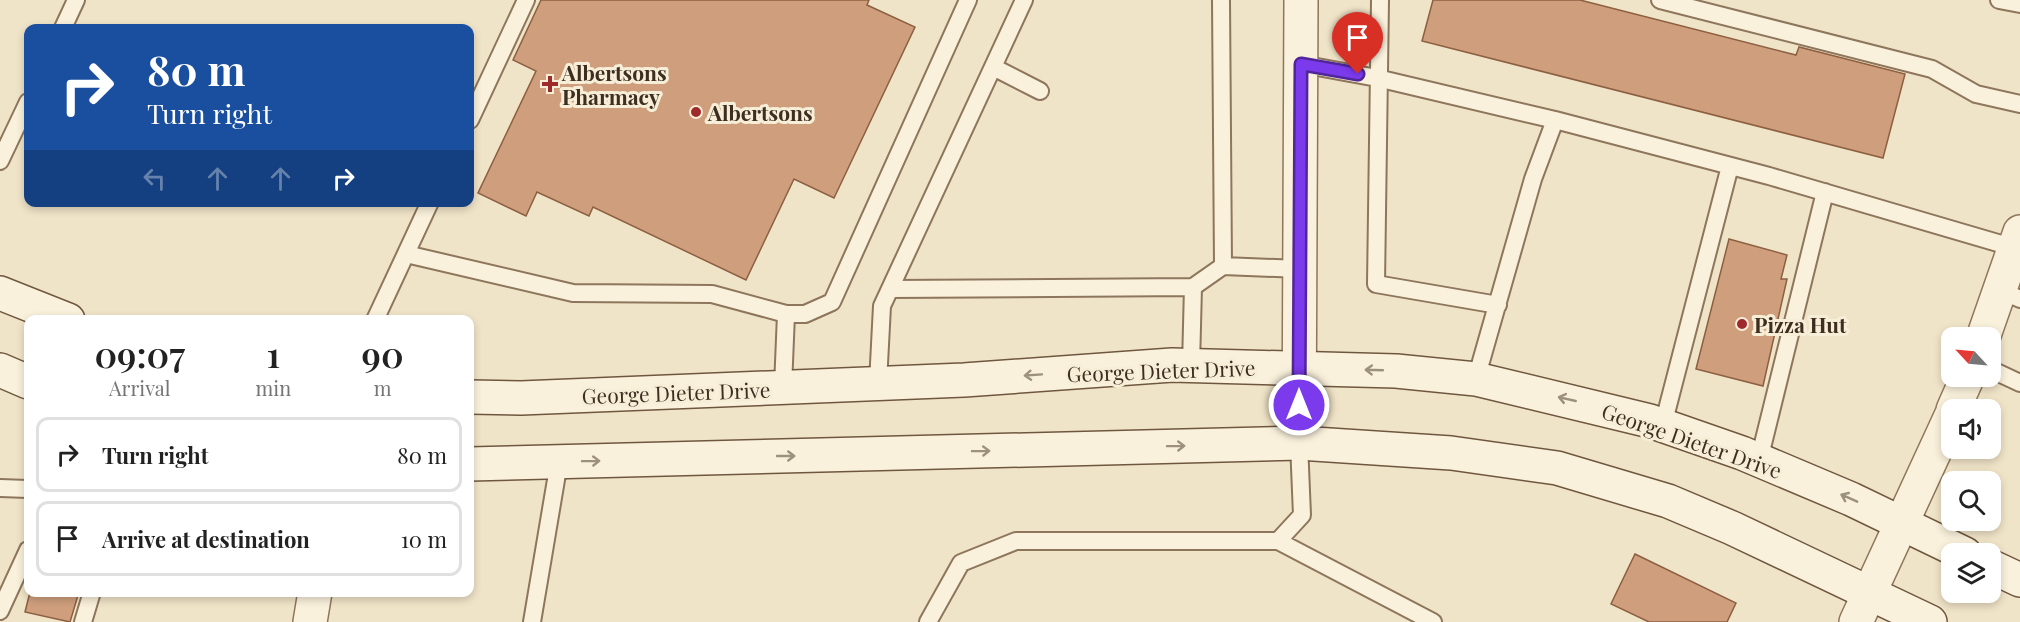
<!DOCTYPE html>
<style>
body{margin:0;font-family:"Playfair Display",serif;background:#f2f2f2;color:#222;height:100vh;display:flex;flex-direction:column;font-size:22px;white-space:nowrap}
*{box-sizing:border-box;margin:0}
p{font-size:20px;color:#767676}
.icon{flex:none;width:33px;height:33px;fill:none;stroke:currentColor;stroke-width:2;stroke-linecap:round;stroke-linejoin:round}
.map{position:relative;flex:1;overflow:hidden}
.side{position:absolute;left:24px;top:315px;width:450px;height:282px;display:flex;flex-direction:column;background:#fff;border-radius:12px;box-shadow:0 3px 9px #0003}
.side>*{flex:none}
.hud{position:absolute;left:24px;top:24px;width:450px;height:183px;border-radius:12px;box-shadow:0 3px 9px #0003;background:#1a4fa0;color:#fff;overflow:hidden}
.needle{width:39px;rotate:296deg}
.buttons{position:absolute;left:1941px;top:327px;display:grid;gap:12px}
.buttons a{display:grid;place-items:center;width:60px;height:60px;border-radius:12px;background:#fff;box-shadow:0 3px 9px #0003;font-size:30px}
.pin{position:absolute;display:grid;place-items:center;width:51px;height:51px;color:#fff;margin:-62px -26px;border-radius:50% 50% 50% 0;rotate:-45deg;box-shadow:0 0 6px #0007}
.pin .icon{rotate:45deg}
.me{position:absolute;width:66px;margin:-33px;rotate:0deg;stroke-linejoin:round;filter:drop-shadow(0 0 4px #0008)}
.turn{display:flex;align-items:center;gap:21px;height:126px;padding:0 24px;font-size:27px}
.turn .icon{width:78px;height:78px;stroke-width:2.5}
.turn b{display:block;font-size:42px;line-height:51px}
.lanes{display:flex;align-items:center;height:57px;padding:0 24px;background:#0003;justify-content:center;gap:30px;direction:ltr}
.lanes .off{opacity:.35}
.eta{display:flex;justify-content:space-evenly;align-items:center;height:102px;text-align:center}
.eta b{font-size:36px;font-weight:600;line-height:42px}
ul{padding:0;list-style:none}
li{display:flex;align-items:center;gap:18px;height:75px;margin:0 12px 9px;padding:0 12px;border:3px solid #e0e0e0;border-radius:12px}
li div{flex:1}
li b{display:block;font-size:22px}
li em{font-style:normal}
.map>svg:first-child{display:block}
.building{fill:#cf9f7d;stroke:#8d5f41;stroke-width:1.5}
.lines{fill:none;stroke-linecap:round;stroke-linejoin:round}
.service-casing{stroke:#8d765c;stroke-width:20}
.minor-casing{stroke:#8d765c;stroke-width:36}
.tertiary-casing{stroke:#8d765c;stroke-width:36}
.secondary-casing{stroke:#6f573f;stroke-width:36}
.service{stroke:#faf1dc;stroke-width:16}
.minor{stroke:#faf1dc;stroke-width:33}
.tertiary{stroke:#faf1dc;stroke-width:33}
.secondary{stroke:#faf1dc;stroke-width:33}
.oneway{stroke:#9c907e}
.route-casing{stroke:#51269a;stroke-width:15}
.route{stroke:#7c3aed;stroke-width:10}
.poi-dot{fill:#9e2a2b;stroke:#f7eed8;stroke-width:2}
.labels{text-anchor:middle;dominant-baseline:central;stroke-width:6;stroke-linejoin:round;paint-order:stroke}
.poi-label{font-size:21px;font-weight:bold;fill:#3d2e20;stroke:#f7eed8;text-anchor:start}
.street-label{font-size:21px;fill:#3d2e20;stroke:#f7eed8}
</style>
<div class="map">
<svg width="2020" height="622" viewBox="0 0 2020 622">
<rect width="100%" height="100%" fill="#f0e4c8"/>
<!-- building -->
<path class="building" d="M541,0H869L867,5L915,27L834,198L794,179L746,280L593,207L589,216L537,192L526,216L478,193L536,71L513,60Z
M1433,0H1580L1796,55L1799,47L1905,74L1883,158L1422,41Z
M1729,239L1787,255L1781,279H1787L1763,386L1696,369Z
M1635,554L1736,603L1727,622H1649L1611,604Z
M30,592H79L70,622L25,612Z"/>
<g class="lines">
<defs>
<path id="service" d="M1380,0L1376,284L1498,305
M1660,0L1932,69L1976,94L2020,104
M1999,0L2020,4
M63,28L76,0
M1301,64L1377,78L1555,120L1533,179L1476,379
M993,67L1040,91
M470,120L526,0
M1555,120L1769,176L2015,248
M0,161L28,102
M406,254L573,293L712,294L786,314
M1223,266L1300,269
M890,289L1193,287
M2000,290L2020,299
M375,320L430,202
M1191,365L1193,287L1223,266L1221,0
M1990,369L2020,383
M878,383L882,306L1024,0
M783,387L786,314H805L832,302L968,0
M1663,425L1730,166
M1759,460L1825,192
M0,488L28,489
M1278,541L1433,622
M0,611L28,550
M83,622L92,592
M532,622L559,462
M928,622L961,563L1016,541H1278L1302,515L1299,443"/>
<path id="minor" d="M1299,443L1301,0
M310,622L315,592"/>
<path id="tertiary" d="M1983,338L2020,232
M1953,410L1968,376
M1856,622L1952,414"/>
<path id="secondary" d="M0,293L68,320
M0,370L28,382
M470,397L521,398L964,380L1172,365L1396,371L1476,379L1650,421L1742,453L1851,499L1965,554
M470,464L1299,443L1451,453L1557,468L1668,501L1732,528L1930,622
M1990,566L2020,580"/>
</defs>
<!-- service casing -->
<use href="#service" class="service-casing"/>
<!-- minor casing -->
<use href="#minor" class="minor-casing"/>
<!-- tertiary casing -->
<use href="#tertiary" class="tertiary-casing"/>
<!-- secondary casing -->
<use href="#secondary" class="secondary-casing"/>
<!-- service -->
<use href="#service" class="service"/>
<!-- minor -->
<use href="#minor" class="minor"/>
<!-- tertiary -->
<use href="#tertiary" class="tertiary"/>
<!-- secondary -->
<use href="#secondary" class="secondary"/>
</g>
<!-- one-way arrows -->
<defs><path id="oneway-shaft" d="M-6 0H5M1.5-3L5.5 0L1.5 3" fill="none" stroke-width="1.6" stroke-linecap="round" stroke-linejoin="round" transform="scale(1.5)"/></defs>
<g class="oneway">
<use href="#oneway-shaft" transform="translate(1374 370) rotate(-178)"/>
<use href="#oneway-shaft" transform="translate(1033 375) rotate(176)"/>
<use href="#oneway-shaft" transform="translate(1567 399) rotate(-167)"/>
<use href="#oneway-shaft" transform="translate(1176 446) rotate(-1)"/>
<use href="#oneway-shaft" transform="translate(981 451) rotate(-1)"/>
<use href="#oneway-shaft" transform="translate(786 456)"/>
<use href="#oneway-shaft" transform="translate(591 461) rotate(-1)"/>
<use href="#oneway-shaft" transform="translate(1849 498) rotate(-156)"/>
</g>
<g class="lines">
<defs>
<path id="route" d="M1299,405L1301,64L1358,74"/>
</defs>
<!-- route casing -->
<use href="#route" class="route-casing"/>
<!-- route -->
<use href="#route" class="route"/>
</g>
<!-- markers -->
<g class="poi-dot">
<path d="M547 75h6v6h6v6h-6v6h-6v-6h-6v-6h6z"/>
<circle cx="696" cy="112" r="6"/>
<circle cx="1742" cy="324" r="6"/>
</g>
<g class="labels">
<!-- poi labels -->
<g class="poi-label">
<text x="562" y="72">Albertsons<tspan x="562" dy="24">Pharmacy</tspan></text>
<text x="708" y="112">Albertsons</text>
<text x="1754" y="324">Pizza Hut</text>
</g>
<!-- street labels -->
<g class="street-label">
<text transform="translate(1161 370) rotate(-2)">George Dieter Drive</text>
<text transform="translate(676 392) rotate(-2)">George Dieter Drive</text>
<text transform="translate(1692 440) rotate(19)">George Dieter Drive</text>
</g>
</g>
</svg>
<div class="buttons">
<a><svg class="needle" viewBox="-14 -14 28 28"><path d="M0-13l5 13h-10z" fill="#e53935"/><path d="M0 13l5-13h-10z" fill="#767676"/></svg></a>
<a><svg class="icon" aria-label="sound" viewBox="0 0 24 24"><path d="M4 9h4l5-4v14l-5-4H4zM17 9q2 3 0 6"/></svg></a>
<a><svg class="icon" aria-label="search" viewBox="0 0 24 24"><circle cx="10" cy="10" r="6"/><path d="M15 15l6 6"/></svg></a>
<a><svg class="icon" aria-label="layers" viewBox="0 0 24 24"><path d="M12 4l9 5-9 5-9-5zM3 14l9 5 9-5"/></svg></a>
</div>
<div class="pin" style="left:1358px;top:74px;background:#d93025"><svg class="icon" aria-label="arrive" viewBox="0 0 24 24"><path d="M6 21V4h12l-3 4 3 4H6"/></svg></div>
<svg class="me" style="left:1299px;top:405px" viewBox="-20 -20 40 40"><circle r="17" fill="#7c3aed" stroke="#fff" stroke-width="3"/><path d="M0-11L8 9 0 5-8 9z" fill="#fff"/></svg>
<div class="hud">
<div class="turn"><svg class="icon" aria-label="right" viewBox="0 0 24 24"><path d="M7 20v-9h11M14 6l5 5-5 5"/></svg><div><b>80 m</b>Turn right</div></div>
<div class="lanes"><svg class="icon off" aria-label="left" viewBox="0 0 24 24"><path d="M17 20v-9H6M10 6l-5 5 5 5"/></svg><svg class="icon off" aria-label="ahead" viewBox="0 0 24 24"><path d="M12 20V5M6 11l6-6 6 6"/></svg><svg class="icon off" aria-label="ahead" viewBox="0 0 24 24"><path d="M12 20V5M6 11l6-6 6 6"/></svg><svg class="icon" aria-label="right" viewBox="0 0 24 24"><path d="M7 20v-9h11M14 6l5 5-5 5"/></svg></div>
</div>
<section class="side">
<div class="eta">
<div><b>09:07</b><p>Arrival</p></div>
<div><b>1</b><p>min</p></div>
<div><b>90</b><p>m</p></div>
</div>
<ul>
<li><svg class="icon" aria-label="right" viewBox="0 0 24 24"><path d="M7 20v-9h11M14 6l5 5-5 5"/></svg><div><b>Turn right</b></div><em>80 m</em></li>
<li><svg class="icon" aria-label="arrive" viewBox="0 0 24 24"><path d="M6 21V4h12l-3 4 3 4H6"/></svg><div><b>Arrive at destination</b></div><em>10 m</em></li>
</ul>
</section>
</div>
